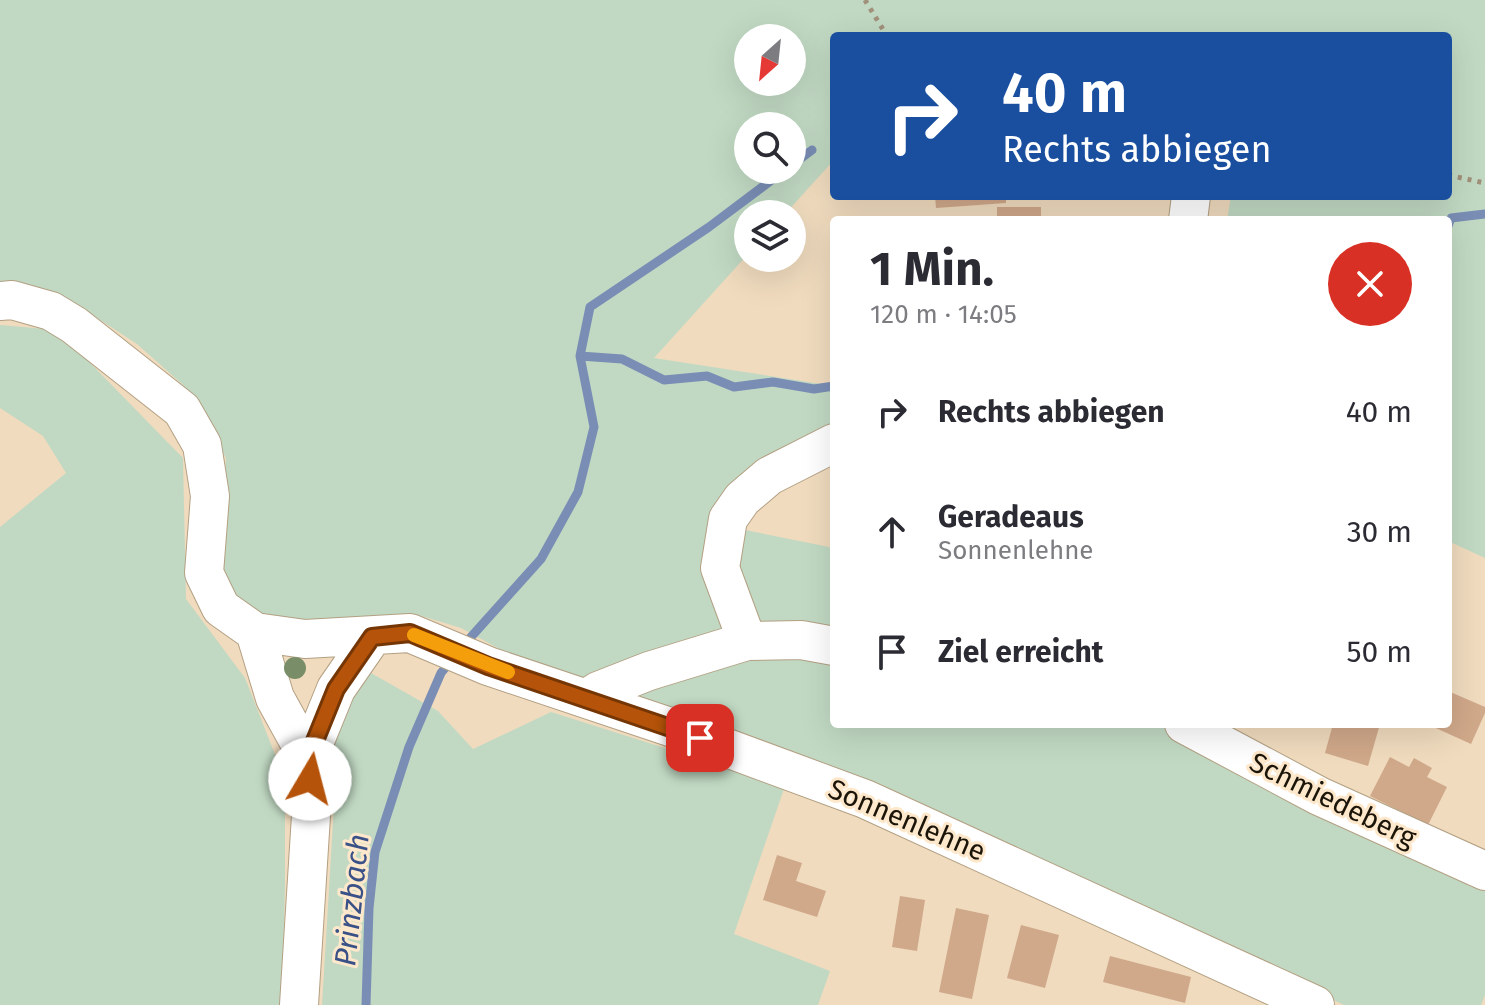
<!DOCTYPE html>
<html lang="de">
<meta charset="utf-8">
<style>
body{margin:0;font-family:"Fira Sans",sans-serif;background:#f2f2f3;color:#2b2b33;height:100vh;display:flex;flex-direction:column;font-size:30px;white-space:nowrap}
*{box-sizing:border-box;margin:0}
p{font-size:26px;color:#7c7c81}
.icon{flex:none;width:44px;height:44px;fill:none;stroke:currentColor;stroke-width:2;stroke-linecap:round;stroke-linejoin:round}
.map{position:relative;flex:1;overflow:hidden}
.details{position:absolute;left:830px;top:216px;width:622px;height:512px;display:flex;flex-direction:column;background:#fff;border-radius:8px;box-shadow:0 8px 32px #0002}
.details>*{flex:none}
.top-card{position:absolute;left:830px;top:32px;width:622px;height:168px;border-radius:8px;box-shadow:0 8px 32px #0002;background:#1a4fa0;color:#fff;overflow:hidden}
.needle{width:52px;rotate:207deg}
.controls{position:absolute;left:734px;top:24px;display:grid;gap:16px}
.controls a{display:grid;place-items:center;width:72px;height:72px;border-radius:50%;background:#fff;box-shadow:0 8px 32px #0002;font-size:40px}
.pin{position:absolute;display:grid;place-items:center;width:68px;height:68px;color:#fff;margin:-34px;border-radius:16px;box-shadow:0 4px 12px #0006}
.me{position:absolute;width:88px;margin:-44px;rotate:8deg;stroke-linejoin:round;filter:drop-shadow(0 0 6px #0008)}
.turn{display:flex;align-items:center;gap:28px;height:168px;padding:0 40px;font-size:36px}
.turn .icon{width:104px;height:104px;stroke-width:2.5}
.turn b{display:block;font-size:56px;line-height:68px}
.round{display:grid;place-items:center;flex:none;width:84px;height:84px;border-radius:42px;background:#f2f2f3}
.head{display:flex;align-items:center;justify-content:space-between;height:136px;padding:0 40px}
h1{font-size:48px;font-weight:700;line-height:60px}
ul{padding:0;list-style:none}
li{display:flex;align-items:center;gap:24px;height:120px;padding:0 40px}
li div{flex:1}
li b{display:block;font-size:30px}
li em{font-style:normal}
.map>svg:first-child{display:block}
.green{fill:#c1d9c3;fill-rule:evenodd}
.lines{fill:none;stroke-linecap:round;stroke-linejoin:round}
.stream{stroke:#7a8eb5;stroke-width:9}
.building{fill:#d0a88a}
.minor-casing{stroke:#b3a083;stroke-width:40}
.path{stroke:#a1917b;stroke-width:5;stroke-dasharray:4 6;stroke-linecap:butt}
.minor{stroke:#fff;stroke-width:38}
.tree{fill:#798e68}
.route-casing{stroke:#753606;stroke-width:20}
.route{stroke:#b45309;stroke-width:14}
.slow{stroke:#f59e0b;stroke-width:14}
.labels{text-anchor:middle;dominant-baseline:central;stroke-width:6;stroke-linejoin:round;paint-order:stroke}
.street-label{font-size:28px;fill:#1b1409;stroke:#fee8cb}
.water-label{font-size:30px;font-style:italic;fill:#395187;stroke:#fee8cb}
</style>
<div class="map">
<svg width="1485" height="1005" viewBox="0 0 1485 1005">
<rect width="100%" height="100%" fill="#f0dbbe"/>
<!-- green -->
<path class="green" d="M0,0H1485V558L1448,541V220H1227L1231,196H1448V36H834V160L785,214H748V254L654,358L834,386V435L734,490L745,530L834,548V724H1158L1223,761L1485,888V995L1481,1005H1344L880,792L518,659L461,628L415,614L339,622L272,620L247,607L223,585L219,543L226,458L183,385L137,344L68,299L0,292ZM748,38H792V82H748ZM748,126H792V170H748Z
M0,325L58,330L183,458L186,599L245,678L285,780V887L282,1005H0V527L66,473L43,436L0,408Z
M371,673L438,711L473,749L551,712L785,786L734,934L830,971L818,1005H322L334,806L329,761L350,699Z"/>
<g class="lines">
<!-- stream -->
<path class="stream" d="M792,165L812,150
M1448,226L1451,218L1485,214
M580,356L590,307L709,227L785,170
M462,647L541,559L578,492L594,427L580,356L622,359L664,380L707,376L734,387L773,382L814,389L834,386
M366,1005L369,908L375,852L409,747L441,673L450,662"/>
</g>
<!-- building -->
<path class="building" d="M935,196H1006V203L936,208Z
M997,207H1041V220H997Z
M1448,691L1485,707V713L1471,744L1427,724H1448Z
M1333,724H1380L1368,766L1325,753Z
M1390,757L1409,767L1414,758L1432,768L1427,777L1447,787L1428,825L1370,796Z
M777,855L802,863L796,881L826,891L817,917L763,900Z
M900,896L925,900L917,951L892,947Z
M956,908L989,915L972,999L939,992Z
M1021,925L1059,935L1045,988L1007,978Z
M1110,956L1191,977L1185,1003L1103,982Z"/>
<g class="lines">
<defs>
<path id="minor" d="M1188,220L1191,196
M0,301L12,300L51,311L74,325L182,410L202,445L210,496L204,573L221,608L255,632L305,639L410,633L488,666L673,728L865,799L1315,1005
M255,632L275,698L308,758L312,800L299,1005
M747,641L720,568L728,519L742,499L769,476L834,443
M587,698L598,691L649,671L747,641L801,640L834,646
M1184,724L1319,796L1485,871
M308,758L336,689L372,637"/>
</defs>
<!-- minor casing -->
<use href="#minor" class="minor-casing"/>
<!-- path -->
<path class="path" d="M865,0L887,36
M1448,175L1485,183"/>
<!-- minor -->
<use href="#minor" class="minor"/>
</g>
<!-- trees -->
<circle class="tree" cx="295" cy="668" r="11"/>
<g class="lines">
<defs>
<path id="route" d="M310,779L308,758L336,689L372,637L410,633L488,666L700,738"/>
</defs>
<!-- route casing -->
<use href="#route" class="route-casing"/>
<!-- route -->
<use href="#route" class="route"/>
<!-- slow -->
<path class="slow" d="M414,635L508,672"/>
</g>
<g class="labels">
<!-- street labels -->
<g class="street-label">
<text transform="translate(1333 800) rotate(26)">Schmiedeberg</text>
<text transform="translate(907 820) rotate(23)">Sonnenlehne</text>
</g>
<!-- water labels -->
<g class="water-label">
<text transform="translate(352 900) rotate(-84)">Prinzbach</text>
</g>
</g>
</svg>
<div class="controls">
<a><svg class="needle" viewBox="-14 -14 28 28"><path d="M0-13l5 13h-10z" fill="#e53935"/><path d="M0 13l5-13h-10z" fill="#7c7c81"/></svg></a>
<a><svg class="icon" aria-label="search" viewBox="0 0 24 24"><circle cx="10" cy="10" r="6"/><path d="M15 15l6 6"/></svg></a>
<a><svg class="icon" aria-label="layers" viewBox="0 0 24 24"><path d="M12 4l9 5-9 5-9-5zM3 14l9 5 9-5"/></svg></a>
</div>
<div class="pin" style="left:700px;top:738px;background:#d93025"><svg class="icon" aria-label="arrive" viewBox="0 0 24 24"><path d="M6 21V4h12l-3 4 3 4H6"/></svg></div>
<svg class="me" style="left:310px;top:779px" viewBox="-20 -20 40 40"><circle r="19" fill="#fff"/><path d="M0-13L10 11 0 6-10 11z" fill="#b45309"/></svg>
<div class="top-card">
<div class="turn"><svg class="icon" aria-label="right" viewBox="0 0 24 24"><path d="M7 20v-9h11M14 6l5 5-5 5"/></svg><div><b>40 m</b>Rechts abbiegen</div></div>
</div>
<section class="details">
<div class="head"><div><h1>1 Min.</h1><p>120 m · 14:05</p></div><a class="round" style="background:#d93025;color:#fff"><svg class="icon" aria-label="close" viewBox="0 0 24 24"><path d="M6 6l12 12M18 6L6 18"/></svg></a></div>
<ul>
<li><svg class="icon" aria-label="right" viewBox="0 0 24 24"><path d="M7 20v-9h11M14 6l5 5-5 5"/></svg><div><b>Rechts abbiegen</b></div><em>40 m</em></li>
<li><svg class="icon" aria-label="ahead" viewBox="0 0 24 24"><path d="M12 20V5M6 11l6-6 6 6"/></svg><div><b>Geradeaus</b><p>Sonnenlehne</p></div><em>30 m</em></li>
<li><svg class="icon" aria-label="arrive" viewBox="0 0 24 24"><path d="M6 21V4h12l-3 4 3 4H6"/></svg><div><b>Ziel erreicht</b></div><em>50 m</em></li>
</ul>
</section>
</div>
